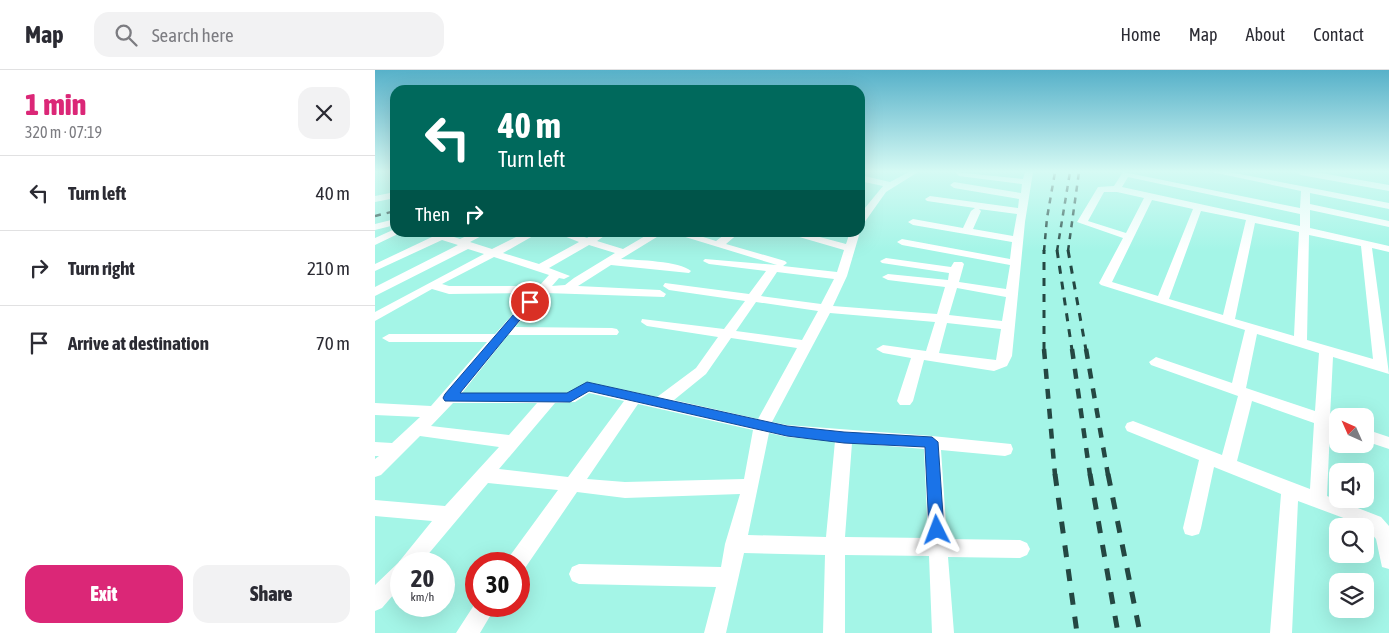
<!DOCTYPE html>
<meta charset="utf-8">
<style>
body{margin:0;font-family:"Asap Condensed",sans-serif;background:#f2f2f3;color:#2b2b33;height:100vh;display:flex;flex-direction:column;font-size:19px;white-space:nowrap}
*{box-sizing:border-box;margin:0}
p{font-size:16px;color:#7c7c81}
.icon{flex:none;width:28px;height:28px;fill:none;stroke:currentColor;stroke-width:2;stroke-linecap:round;stroke-linejoin:round}
.map{position:relative;flex:1;overflow:hidden}
.details{display:flex;flex-direction:column;background:#fff;width:375px}
.details>*{flex:none}
.banner{position:absolute;left:15px;top:15px;width:475px;height:152px;border-radius:15px;box-shadow:0 5px 20px #0002;background:#00695c;color:#fff;overflow:hidden}
.needle{width:32px;rotate:315deg}
.tools{position:absolute;left:954px;top:338px;display:grid;gap:10px}
.tools a{display:grid;place-items:center;width:45px;height:45px;border-radius:10px;background:#fff;box-shadow:0 5px 20px #0002;font-size:25px}
.speed{position:absolute;left:15px;top:482px;display:flex;gap:10px;font-size:25px;font-weight:700;text-align:center}
.speed>*{display:grid;place-content:center;width:65px;height:65px;border-radius:50%;background:#fff;box-shadow:0 5px 20px #0002;line-height:1}
.speed small{font-size:12px;font-weight:400}
.speed .limit{border:8px solid #d22;background:#fff;color:#111}
.pin{position:absolute;display:grid;place-items:center;width:42px;height:42px;color:#fff;margin:-21px;border:2px solid #fff;border-radius:50%;box-shadow:0 1px 5px #0007}
.me{position:absolute;width:55px;margin:-28px;rotate:357deg;stroke-linejoin:round;filter:drop-shadow(0 0 4px #0008)}
.turn{display:flex;align-items:center;gap:18px;height:105px;padding:0 25px;font-size:22px}
.turn .icon{width:65px;height:65px;stroke-width:2.5}
.turn b{display:block;font-size:35px;line-height:42px}
.then{display:flex;align-items:center;height:48px;padding:0 25px;background:#0003;gap:10px;font-size:19px}
.round{display:grid;place-items:center;flex:none;width:52px;height:52px;border-radius:15px;background:#f2f2f3}
.head{display:flex;align-items:center;justify-content:space-between;height:85px;padding:0 25px}
h1{font-size:30px;font-weight:800;line-height:38px;color:#db2777}
.action{display:flex;gap:10px;margin-top:auto;padding:10px 25px}
.action a{flex:1;height:58px;border-radius:15px;background:#db2777;color:#fff;font-size:20px;font-weight:800;line-height:58px;text-align:center}
.action a+a{background:#f2f2f3;color:#2b2b33}
ul{padding:0;list-style:none}
li{display:flex;align-items:center;gap:15px;height:75px;padding:0 25px;border-top:1px solid #e1e1e2}
li div{flex:1}
li b{display:block;font-size:19px}
li em{font-style:normal}
header{display:flex;align-items:center;gap:30px;box-sizing:border-box;height:70px;padding:0 25px;background:#fff;border-bottom:1px solid #e1e1e2}
header strong{font-size:24px}
nav{display:flex;gap:28px;margin-inline-start:auto;font-size:18px}
.search{width:350px;height:45px;background:#f2f2f3;display:flex;align-items:center;gap:12px;box-sizing:border-box;padding:0 18px;border-radius:15px;color:#7c7c81;font-size:19px}
main{display:flex;flex:1;min-height:0}
.map>svg:first-child{display:block}
.lines{fill:none;stroke-linecap:round;stroke-linejoin:round}
.street{fill:#fff;fill-rule:evenodd}
.rail-far3{stroke:#244742;stroke-width:2.5;stroke-dasharray:6 6;stroke-linecap:butt}
.rail-far2{stroke:#244742;stroke-width:3;stroke-dasharray:8 8;stroke-linecap:butt}
.rail-far1{stroke:#244742;stroke-width:4.5;stroke-dasharray:10 10;stroke-linecap:butt}
.rail{stroke:#244742;stroke-width:5;stroke-dasharray:12 12;stroke-linecap:butt}
.route{fill:#1a73e8;stroke:#114b97}
</style>
<header>
<strong>Map</strong>
<div class="search"><svg class="icon" aria-label="search" viewBox="0 0 24 24"><circle cx="10" cy="10" r="6"/><path d="M15 15l6 6"/></svg>Search here</div>
<nav><a>Home</a><a>Map</a><a>About</a><a>Contact</a></nav>
</header>
<main>
<section class="details">
<div class="head"><div><h1>1 min</h1><p>320 m · 07:19</p></div><a class="round"><svg class="icon" aria-label="close" viewBox="0 0 24 24"><path d="M6 6l12 12M18 6L6 18"/></svg></a></div>
<ul>
<li><svg class="icon" aria-label="left" viewBox="0 0 24 24"><path d="M17 20v-9H6M10 6l-5 5 5 5"/></svg><div><b>Turn left</b></div><em>40 m</em></li>
<li><svg class="icon" aria-label="right" viewBox="0 0 24 24"><path d="M7 20v-9h11M14 6l5 5-5 5"/></svg><div><b>Turn right</b></div><em>210 m</em></li>
<li><svg class="icon" aria-label="arrive" viewBox="0 0 24 24"><path d="M6 21V4h12l-3 4 3 4H6"/></svg><div><b>Arrive at destination</b></div><em>70 m</em></li>
</ul>
<div class="action"><a>Exit</a><a>Share</a></div>
</section>
<div class="map">
<svg width="1014" height="563" viewBox="0 0 1014 563">
<rect width="100%" height="100%" fill="#a4f5e7"/>
<g class="lines">
<!-- street -->
<path class="street" d="M534,102H543L511,122L489,153L485,154V144L508,116L485,111V105L515,112Z
M580,102L648,109L650,102H658L650,152L637,286L632,296L619,301L549,290L538,331L535,335H525L522,331L536,288L508,283L501,279L508,275L551,281L560,252L455,243L397,352L412,355L557,366L636,374L638,379L636,384L630,386L566,380L572,469L645,470L652,473L655,479L652,485L645,488L573,487L579,563H557L554,486L470,485V563H448L450,485L369,483L351,563H329L341,517L204,514L197,511L194,504L197,497L204,494L346,497L350,474L365,424L250,428L202,422L148,501L144,502V494H131L134,487L183,420L113,413L45,494H26V516L7,538L0,541V515L23,493L57,451L0,446V430L70,436L124,377L45,366L6,405L0,407V389L4,386H0V372L17,373L45,347L0,345V333L56,336L112,272H14L7,268L14,264H120L157,223L74,224L57,219L0,251V242L109,184L93,179L0,226V217L83,175L67,170L0,201V194L57,167L47,162H64L85,169L100,162H114L95,172L117,179L151,162H165L128,183L164,194L204,172L179,162H196L212,168L221,162H235L222,171L248,179L277,162H290L246,189C262,190 305,191 316,201L314,203L236,195L203,216L285,220L291,224L289,227L171,223L140,257L237,258L242,259L244,262L242,265H133L87,323H192L212,312L282,327L321,298L343,267L272,256L266,252L267,249L349,259L370,231L294,220L288,216L290,213L374,224L391,201L334,194L328,191L330,189L402,195L294,162H312L341,171L353,162H365L351,174L410,191L412,193L408,196L462,202L469,180L407,162H426L471,174L475,162H485L472,206L458,236L562,244L570,217L513,210L507,207L513,204L573,210L574,203L507,193L505,191L511,188L576,197L579,192H587L589,194L584,212L631,219L635,195L527,175L522,172L527,169L635,189L637,172L538,155L533,152L538,149L588,158L596,141L600,138L552,131L550,129L555,126L643,138L644,129L579,118L575,115L579,112L646,123L647,114L584,106ZM604,139L642,144L638,166L598,159L606,141ZM214,175L240,183L199,208L190,215L177,216L184,208L189,209L195,206L174,198ZM119,187L174,205L164,216H74L67,214ZM402,202L459,209L446,234L386,226ZM582,218L631,227L627,251L574,245ZM381,232L443,241L427,270L361,261ZM572,253L626,259L621,290L564,283ZM356,268L422,278L383,349L299,330L331,304ZM214,323L249,331L193,407L124,399L180,333L200,332ZM78,333H162L134,365L56,356ZM263,334L378,360L369,409L250,412L212,409ZM394,363L412,367L460,371L451,467L373,465ZM477,373L549,379L553,468L470,467Z
M748,102L925,138L926,121L837,102H854L1014,133V139L935,123V134L1014,151V157L935,140V158L1014,176V182L997,178L1014,304L958,287L955,347L962,349V361L955,359L952,426L1006,447L1014,456V499L1007,497L1001,469L990,456L923,431L917,563H895L906,424L839,397L826,458L824,464L817,466L810,464L808,458L824,390L752,361L750,357L752,353L758,351L847,385L863,326L776,295L774,292L781,287L857,313L870,260L726,215L724,213L748,168L702,152L723,117L739,116ZM753,107L925,144V156L747,117ZM729,122H742L769,128L751,163L713,151ZM777,130L818,139L783,226L737,212ZM826,141L871,150L848,245L794,229ZM880,153L924,162L919,266L860,249ZM934,165L986,176L998,289L932,270ZM882,264L944,283L940,341L871,318ZM877,331L939,353L935,419L862,391Z
M922,102H940L1014,115V121L926,105Z
M20,122V128L0,132V126Z
M20,149V155L0,160V154Z
M20,159V162H27L0,175V168Z
M990,359L1014,367V379L990,371Z
M101,532V536H121L105,563H81Z"/>
<!-- rail-far3 -->
<path class="rail-far3" d="M0,146L20,141
M669,181L672,148L680,102
M682,181L695,102
M693,181L704,102"/>
<!-- rail-far2 -->
<path class="rail-far2" d="M682,180L697,280
M693,180L711,280
M669,280V180"/>
<!-- rail-far1 -->
<path class="rail-far1" d="M669,279L680,405
M697,279L715,405
M711,279L733,405"/>
<!-- rail -->
<path class="rail" d="M680,404L702,563
M715,404L743,563
M733,404L765,563"/>
</g>
<!-- sky -->
<linearGradient id="sky" x2="0" y2="1"><stop stop-color="#57b1c9"/><stop offset="0.56" stop-color="#d6faf4"/><stop offset="1" stop-color="#d6faf4" stop-opacity="0"/></linearGradient>
<rect width="1014" height="181" fill="url(#sky)"/>
<!-- route -->
<path class="route" d="M155,229L160,232L158,234L85,323H192L212,312L412,356L469,362L557,367L563,372L569,460L567,465L562,467L556,465L554,460L550,377L469,373L412,366L214,321L195,332L70,331L68,328L70,324L151,230Z"/>
</svg>
<div class="tools">
<a><svg class="needle" viewBox="-14 -14 28 28"><path d="M0-13l5 13h-10z" fill="#e53935"/><path d="M0 13l5-13h-10z" fill="#7c7c81"/></svg></a>
<a><svg class="icon" aria-label="sound" viewBox="0 0 24 24"><path d="M4 9h4l5-4v14l-5-4H4zM17 9q2 3 0 6"/></svg></a>
<a><svg class="icon" aria-label="search" viewBox="0 0 24 24"><circle cx="10" cy="10" r="6"/><path d="M15 15l6 6"/></svg></a>
<a><svg class="icon" aria-label="layers" viewBox="0 0 24 24"><path d="M12 4l9 5-9 5-9-5zM3 14l9 5 9-5"/></svg></a>
</div>
<div class="speed"><div>20<small>km/h</small></div><div class="limit">30</div></div>
<div class="pin" style="left:155px;top:232px;background:#d93025"><svg class="icon" aria-label="arrive" viewBox="0 0 24 24"><path d="M6 21V4h12l-3 4 3 4H6"/></svg></div>
<svg class="me" style="left:562px;top:460px" viewBox="-20 -20 40 40"><path d="M0-17L14 15 0 8-14 15z" fill="#1a73e8" stroke="#fff" stroke-width="4"/></svg>
<div class="banner">
<div class="turn"><svg class="icon" aria-label="left" viewBox="0 0 24 24"><path d="M17 20v-9H6M10 6l-5 5 5 5"/></svg><div><b>40 m</b>Turn left</div></div>
<div class="then">Then<svg class="icon" aria-label="right" viewBox="0 0 24 24"><path d="M7 20v-9h11M14 6l5 5-5 5"/></svg></div>
</div>
</div>
</main>
